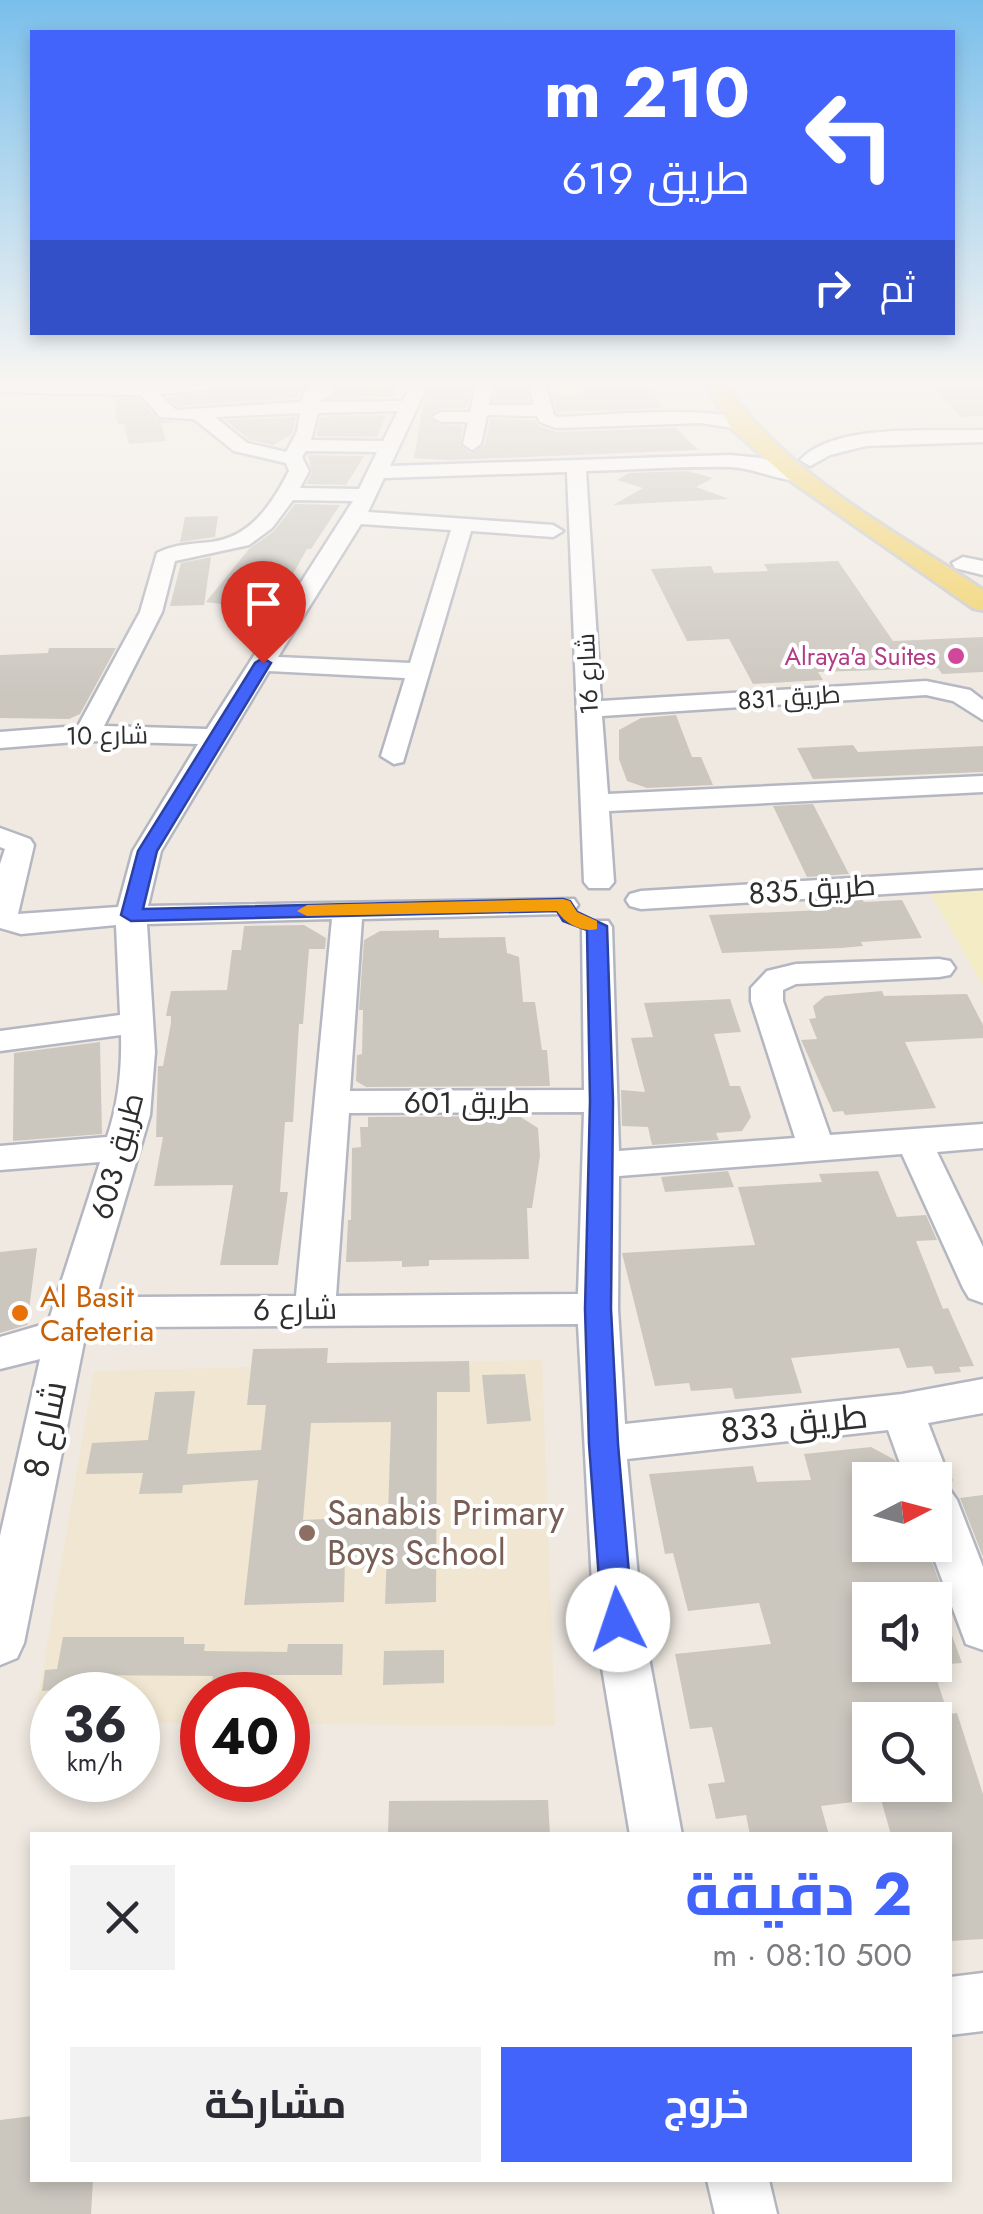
<!DOCTYPE html>
<html lang="ar">
<meta charset="utf-8">
<style>
body{margin:0;font-family:Jost,Cairo,sans-serif;background:#f2f2f3;color:#2b2b33;direction:rtl;height:100vh;display:flex;flex-direction:column;font-size:38px;white-space:nowrap}
*{box-sizing:border-box;margin:0}
p{font-size:32px;color:#7c7c81}
.icon{flex:none;width:55px;height:55px;fill:none;stroke:currentColor;stroke-width:2;stroke-linecap:round;stroke-linejoin:round}
.map{position:relative;flex:1;overflow:hidden;direction:ltr}
.sheet{position:absolute;left:30px;top:1832px;width:922px;height:350px;display:flex;flex-direction:column;background:#fff;border-radius:0px;box-shadow:0 5px 15px #0003;direction:rtl}
.sheet>*{flex:none}
.guide{position:absolute;left:30px;top:30px;width:925px;height:305px;border-radius:0px;box-shadow:0 5px 15px #0003;direction:rtl;background:#4264fb;color:#fff;overflow:hidden}
.needle{width:65px;rotate:84deg}
.fabs{position:absolute;left:852px;top:1462px;display:grid;gap:20px}
.fabs a{display:grid;place-items:center;width:100px;height:100px;border-radius:0px;background:#fff;box-shadow:0 5px 15px #0003;font-size:50px}
.speed{position:absolute;left:30px;top:1672px;display:flex;gap:20px;font-size:50px;font-weight:700;text-align:center}
.speed>*{display:grid;place-content:center;width:130px;height:130px;border-radius:50%;background:#fff;box-shadow:0 5px 15px #0003;line-height:1}
.speed small{font-size:25px;font-weight:400}
.speed .limit{border:15px solid #d22;background:#fff;color:#111}
.pin{position:absolute;display:grid;place-items:center;width:85px;height:85px;color:#fff;margin:-102px -42px;border-radius:50% 50% 50% 0;rotate:-45deg;box-shadow:0 0 10px #0007}
.pin .icon{rotate:45deg}
.me{position:absolute;width:110px;margin:-55px;rotate:356deg;stroke-linejoin:round;filter:drop-shadow(0 0 8px #0008)}
.turn{display:flex;align-items:center;gap:35px;height:210px;padding:0 40px;font-size:45px}
.turn .icon{width:130px;height:130px;stroke-width:2.5}
.turn b{display:block;font-size:70px;line-height:85px}
.then{display:flex;align-items:center;height:95px;padding:0 40px;background:#0003;gap:20px;font-size:38px}
.round{display:grid;place-items:center;flex:none;width:105px;height:105px;border-radius:0px;background:#f2f2f3}
.summary{display:flex;align-items:center;justify-content:space-between;height:170px;padding:0 40px}
h1{font-size:60px;font-weight:700;line-height:75px;color:#4264fb}
.cta{display:flex;gap:20px;margin-top:auto;padding:20px 40px}
.cta a{flex:1;height:115px;border-radius:0px;background:#4264fb;color:#fff;font-size:40px;font-weight:700;line-height:115px;text-align:center}
.cta a+a{background:#f2f2f3;color:#2b2b33}
.map>svg:first-child{display:block}
.education{fill:#f0e6d1}
.sand{fill:#f3ecc5}
.building{fill:#cbc7bf;fill-rule:evenodd}
.lines{fill:none;stroke-linecap:round;stroke-linejoin:round}
.minor-casing{stroke:#b4b7c1;stroke-width:5}
.major-casing{stroke:#c9c9c9;stroke-width:6}
.minor{fill:#fff;fill-rule:evenodd}
.major{fill:#f2d163;fill-rule:evenodd}
.route{fill:#4264fb;stroke:#2b41a3;stroke-width:2.5}
.slow{fill:#f59e0b}
.hotel-dot{fill:#d1479c;stroke:#fff;stroke-width:4}
.food-dot{fill:#e8710a;stroke:#fff;stroke-width:4}
.education-dot{fill:#8d6e63;stroke:#fff;stroke-width:4}
.labels{text-anchor:middle;dominant-baseline:central;stroke-width:8;stroke-linejoin:round;paint-order:stroke}
.far-hotel-label{font-size:25px;fill:#b23c85;stroke:#fff;text-anchor:end}
.far-street-label{font-size:25px;fill:#2e2e2e;stroke:#fff}
.street-label{font-size:30px;fill:#2e2e2e;stroke:#fff}
.food-label{font-size:30px;fill:#c56008;stroke:#fff;text-anchor:start}
.near-street-label{font-size:35px;fill:#2e2e2e;stroke:#fff}
.near-education-label{font-size:35px;fill:#785e54;stroke:#fff;text-anchor:start}
</style>
<div class="map">
<svg width="983" height="2214" viewBox="0 0 983 2214">
<rect width="100%" height="100%" fill="#efe9e1"/>
<!-- education -->
<path class="education" d="M542,1360L555,1726L288,1724V1695H202V1723H138V1695H52V1722H34L94,1371Z"/>
<!-- sand -->
<path class="sand" d="M983,887V985L928,889Z"/>
<!-- building -->
<path class="building" d="M219,385H310L298,398L177,406L168,397L207,394Z
M339,385H385L397,386L393,397L332,398Z
M499,385H525L529,401H494Z
M589,385H650L662,408L557,412L553,396L583,395L581,387Z
M931,385H983V416L961,417Z
M431,386H472L467,408H441L428,416L439,425L463,426L460,445L470,453L485,445L490,419L535,420L539,426L556,432L676,428L698,450L450,460L414,458L423,405Z
M116,398L139,399L157,419L177,422L161,423L166,441L129,444L124,424H118L115,415Z
M386,415L377,437L316,436L321,417Z
M296,417L292,434L273,445L250,440L225,420Z
M308,455L364,456L346,485L306,484L312,473Z
M688,471L713,478L696,487L729,499L613,505L643,488L617,480L629,473Z
M295,504L340,505L311,549H307L285,588L265,610L206,602L249,549L274,531Z
M218,516L215,537L180,542L185,517Z
M211,557L204,605L170,606L181,563Z
M838,561L893,641L983,637V672L942,674L938,668L818,672L823,680L753,684L729,639L687,641L651,569L711,566L714,573L768,571L764,564Z
M49,648H116L80,714L69,719L0,718V655L48,653Z
M676,715L692,757H701L713,785L647,788L627,781L619,759V730L641,718Z
M853,745L858,752L983,746V772L813,779L797,748Z
M813,804L849,874L807,877L773,806Z
M862,899L864,902L902,900L922,938L861,942L863,946L841,948L722,953L709,915L823,910L819,902Z
M304,925L326,938L325,949H309L303,1024H299L293,1122H285L280,1192H288L278,1265H220L233,1185L154,1186L163,1137H156L158,1066H163L171,1023V1016H166L171,991L227,990L232,950H241L244,926Z
M439,930V938L505,937L507,953L519,957L523,1002H535L542,1050H547L550,1086L366,1087L356,1081L357,1055L362,1054L363,1010H359L364,940L380,931Z
M882,991L884,996L967,994L983,1025V1038L905,1042L936,1108L845,1115L843,1111L833,1112L801,1040L817,1039L809,1019L816,1018L813,1006L825,996Z
M730,999L741,1032L714,1034L730,1086H740L751,1117L742,1131L716,1133L719,1140L652,1145L648,1127L622,1126L621,1090L645,1092L631,1038L653,1037L644,1003Z
M100,1042L102,1134L13,1141L14,1053Z
M519,1116L538,1128L540,1156L532,1208H527L529,1259L429,1260V1266L402,1267V1261L346,1262L348,1220H351L352,1148L361,1147L360,1127H368V1117Z
M728,1171L734,1187L665,1192L661,1177Z
M878,1171L897,1217L926,1215L937,1240L916,1241L943,1309L948,1308L974,1366L959,1367L961,1372L935,1374L932,1366L907,1368L899,1348L791,1358L802,1393L735,1399L732,1388L691,1391L689,1383L655,1386L622,1253L755,1245L738,1187L822,1182L819,1174Z
M37,1248L27,1325L0,1333V1252Z
M328,1348L327,1363L469,1361L470,1392H437L436,1602L385,1604L387,1554L345,1556L344,1602L244,1605L258,1480L183,1485L182,1493L139,1494L143,1473L86,1474L92,1443L148,1440L155,1392L195,1391L187,1454L261,1450L266,1405H247L253,1349ZM391,1422L388,1516L303,1520L311,1423Z
M525,1374L531,1421L487,1424L482,1375Z
M871,1447L895,1460L902,1480H870V1488L853,1490L870,1545H926L944,1595L870,1600V1665H932L948,1714L957,1713L983,1794V1939L950,1941V1835H891L877,1785H935V1720H870V1800L821,1806L829,1835H750L746,1815L716,1819L708,1784L725,1782L712,1727L690,1729L675,1654L771,1644L759,1603L688,1611L673,1553L665,1554L649,1474L753,1466L757,1482L811,1480L804,1454Z
M983,1495V1557L960,1498Z
M935,1597H938L962,1663L935,1665Z
M63,1637H184V1644H205L204,1651L287,1652L288,1644H343L342,1675H269L268,1682L212,1681L213,1676L75,1675L73,1689L42,1691L45,1670L57,1669Z
M444,1650V1683L383,1685L384,1651Z
M548,1800L550,1835H388L389,1801Z
M32,2116V2180H93L91,2214H0V2120Z"/>
<g class="lines">
<defs>
<path id="minor" d="M0,385H215L207,390L159,394L176,410L301,402L305,392L318,385H336L333,393L319,402L403,401L411,385H428L390,466L730,455L761,458L806,472V480C785,484 753,467 729,467C681,466 633,470 586,471L601,701L926,681L970,690L983,700V720L953,701L926,695L602,716L608,794L983,776V792L609,811L614,882L609,888H589L584,882L567,472L384,478L368,512L553,525L563,531L553,537L471,531L403,762L394,764L381,756L405,678L269,671L161,851L148,906L574,899L578,905L574,911L563,914L362,919L350,1091L584,1090L582,927L586,921H608L612,927L619,1151L795,1138L751,1001V988L767,971L796,964L939,959L950,961L955,968L950,975L939,977L796,984L783,990V1001L830,1135L983,1124V1148L937,1152L983,1247V1303L969,1298L963,1288L902,1154L619,1176L618,1309L625,1424L902,1394L983,1379V1413L928,1423L950,1480L947,1486L957,1500L983,1567V1650L966,1644L929,1545H935V1480H906L888,1430L627,1459L642,1620L682,1835H630L594,1620L578,1324L136,1327L107,1332L84,1342L24,1643L17,1658L0,1665V1536L40,1359L0,1369V1337L48,1323L100,1162L0,1170V1146L107,1137C118,1105 122,1069 121,1035L0,1051V1031L120,1015L116,925L21,934L0,928V864L5,849L0,847V828L30,839L34,845L18,914L118,907L133,851L198,744L87,741L0,748V732L78,726L140,612L157,553C175,544 192,544 211,542C251,537 272,504 289,471L286,463L234,451L194,419L160,417L141,395L0,392ZM398,411L383,441L311,440L318,413ZM300,413L297,432L286,452L247,443L215,417ZM306,451L377,452L359,489L300,488L309,471L302,457ZM293,500L353,501L207,729L104,726L162,612L175,561L249,545L272,528ZM361,524L451,530L410,663L278,657ZM332,919L296,1296L136,1297L94,1305L150,1115L155,1052L147,924ZM584,1112L578,1294L336,1296L349,1113Z
M476,385H494L489,405H534L528,385H546L554,415L559,417C597,416 723,403 749,424L740,429L701,423L556,428L540,422L537,416L487,415L481,444L472,450L463,444L468,422H441L432,417L441,412H470Z
M983,430V442L866,446L830,455L810,466L800,460C835,422 934,432 983,430Z
M963,557L983,561V575L955,568L952,563Z
M983,870V888L641,909L630,906L626,900L630,894L641,891Z
M983,1973V2031L950,2035V1977Z
M707,2180H769L777,2214H715Z"/>
<path id="major" d="M706,385H727C782,473 897,532 983,590V610L973,608L791,481L732,429Z"/>
</defs>
<!-- minor casing -->
<use href="#minor" class="minor-casing"/>
<!-- major casing -->
<use href="#major" class="major-casing"/>
<!-- minor -->
<use href="#minor" class="minor"/>
<!-- major -->
<use href="#major" class="major"/>
</g>
<!-- sky -->
<linearGradient id="sky" x2="0" y2="1"><stop stop-color="#7abfeb"/><stop offset="0.55" stop-color="#f8f5f2"/><stop offset="1" stop-color="#f8f5f2" stop-opacity="0"/></linearGradient>
<rect width="983" height="695" fill="url(#sky)"/>
<!-- route -->
<path class="route" d="M263,658L271,663L157,851L143,909L563,899L570,901L577,912L607,926L613,1101L611,1309L618,1444L633,1620L629,1630L618,1634L607,1630L602,1620L589,1444L585,1309L590,1101L587,930L563,921L557,911L131,921L121,915L138,851L255,663Z"/>
<!-- slow -->
<path class="slow" d="M563,899L570,901L577,912L597,921V929C581,933 565,923 557,911L307,916L297,911L307,905Z"/>
<!-- markers -->
<circle class="hotel-dot" cx="956" cy="656" r="10"/>
<circle class="food-dot" cx="20" cy="1313" r="10"/>
<circle class="education-dot" cx="307" cy="1533" r="10"/>
<g class="labels">
<!-- far-hotel labels -->
<g class="far-hotel-label">
<text x="936" y="656">Alraya'a Suites</text>
</g>
<!-- far-street labels -->
<g class="far-street-label">
<text transform="translate(587 674) rotate(-93)">شارع 16</text>
<text transform="translate(789 697) rotate(-4)">طريق 831</text>
<text transform="translate(107 735) rotate(-1)">شارع 10</text>
</g>
<!-- street labels -->
<g class="street-label">
<text transform="translate(812 889) rotate(-4)">طريق 835</text>
<text x="467" y="1102">طريق 601</text>
<text transform="translate(117 1156) rotate(-75)">طريق 603</text>
<text transform="translate(295 1309) rotate(-1)">شارع 6</text>
</g>
<!-- food labels -->
<g class="food-label">
<text x="40" y="1296">Al Basit<tspan x="40" dy="34">Cafeteria</tspan></text>
</g>
<!-- near-street labels -->
<g class="near-street-label">
<text transform="translate(794 1423) rotate(-6)">طريق 833</text>
<text transform="translate(45 1429) rotate(-78)">شارع 8</text>
</g>
<!-- near-education labels -->
<g class="near-education-label">
<text x="327" y="1513">Sanabis Primary<tspan x="327" dy="40">Boys School</tspan></text>
</g>
</g>
</svg>
<div class="fabs">
<a><svg class="needle" viewBox="-14 -14 28 28"><path d="M0-13l5 13h-10z" fill="#e53935"/><path d="M0 13l5-13h-10z" fill="#7c7c81"/></svg></a>
<a><svg class="icon" aria-label="sound" viewBox="0 0 24 24"><path d="M4 9h4l5-4v14l-5-4H4zM17 9q2 3 0 6"/></svg></a>
<a><svg class="icon" aria-label="search" viewBox="0 0 24 24"><circle cx="10" cy="10" r="6"/><path d="M15 15l6 6"/></svg></a>
</div>
<div class="speed"><div>36<small>km/h</small></div><div class="limit">40</div></div>
<div class="pin" style="left:263px;top:663px;background:#d93025"><svg class="icon" aria-label="arrive" viewBox="0 0 24 24"><path d="M6 21V4h12l-3 4 3 4H6"/></svg></div>
<svg class="me" style="left:618px;top:1620px" viewBox="-20 -20 40 40"><circle r="19" fill="#fff"/><path d="M0-13L10 11 0 6-10 11z" fill="#4264fb"/></svg>
<div class="guide">
<div class="turn"><svg class="icon" aria-label="left" viewBox="0 0 24 24"><path d="M17 20v-9H6M10 6l-5 5 5 5"/></svg><div><b>210 m</b>طريق 619</div></div>
<div class="then">ثم<svg class="icon" aria-label="right" viewBox="0 0 24 24"><path d="M7 20v-9h11M14 6l5 5-5 5"/></svg></div>
</div>
<section class="sheet">
<div class="summary"><div><h1>2 دقيقة</h1><p>500 m · 08:10</p></div><a class="round"><svg class="icon" aria-label="close" viewBox="0 0 24 24"><path d="M6 6l12 12M18 6L6 18"/></svg></a></div>
<div class="cta"><a>خروج</a><a>مشاركة</a></div>
</section>
</div>
